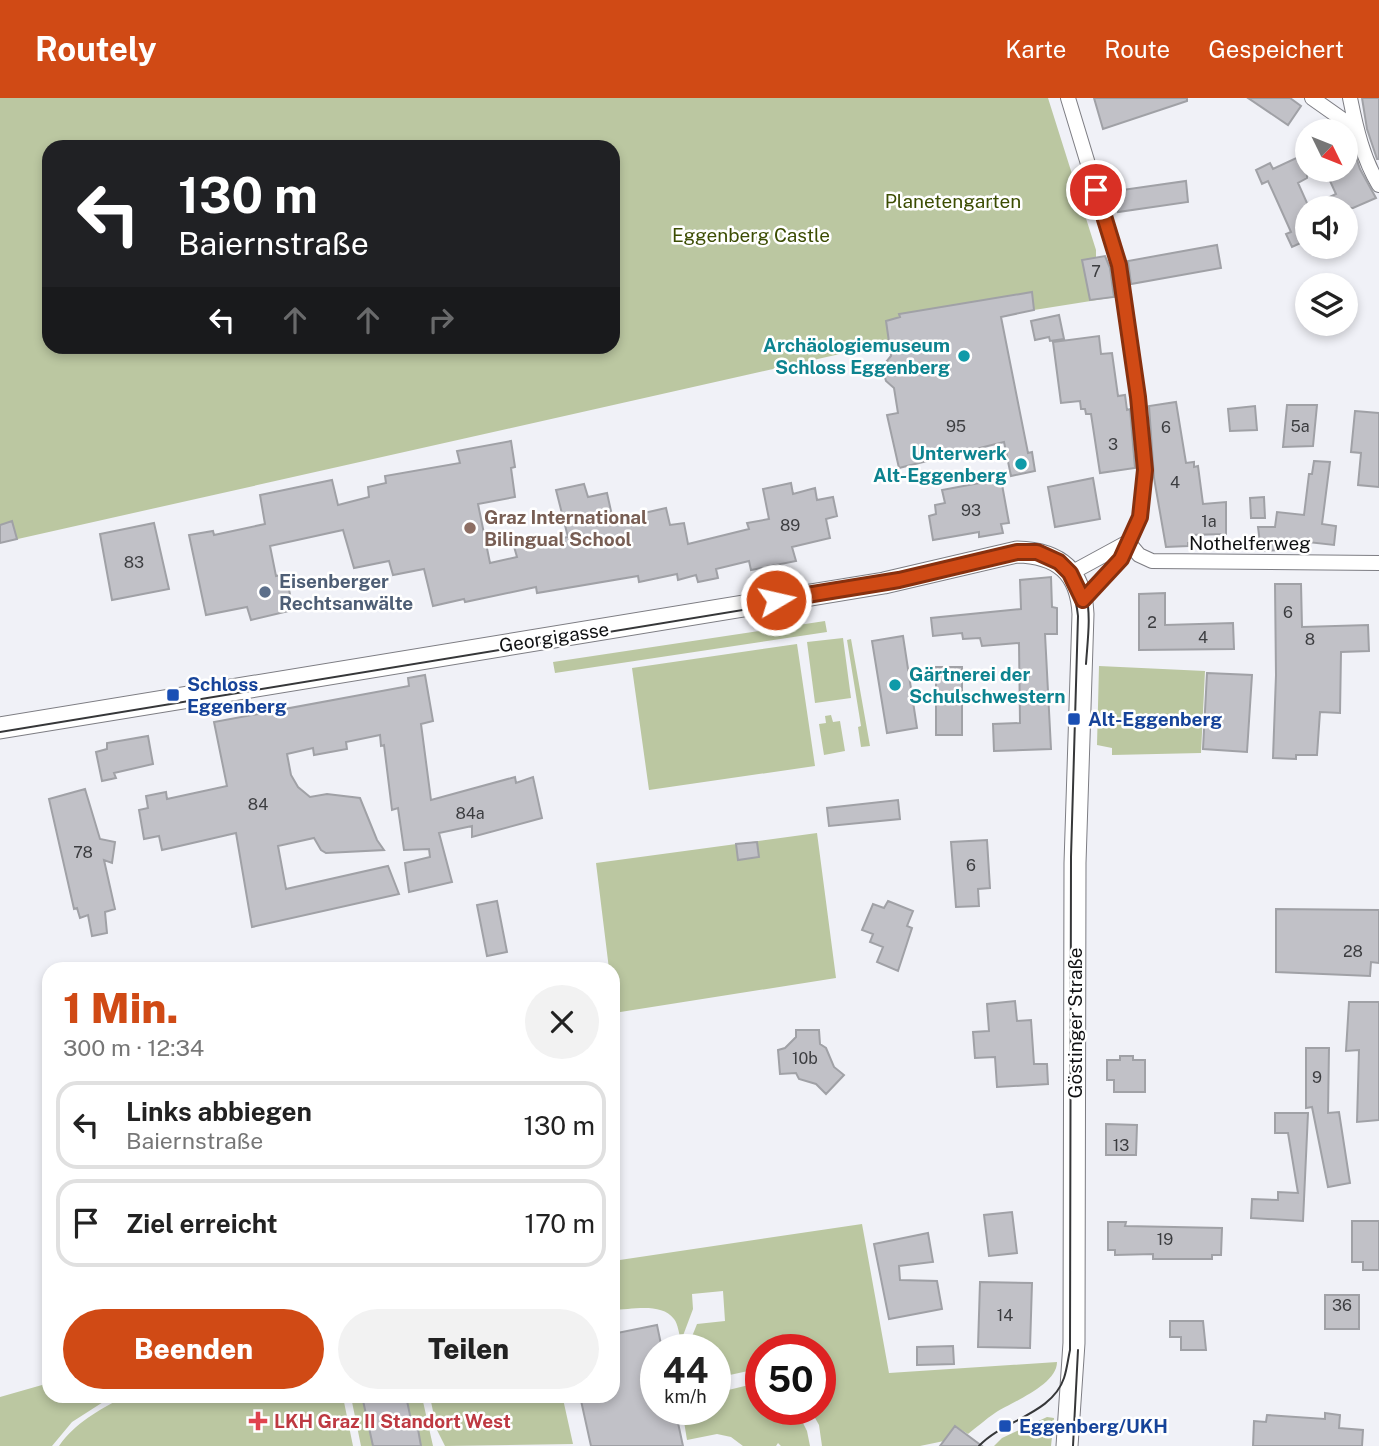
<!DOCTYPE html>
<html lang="de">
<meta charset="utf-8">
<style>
body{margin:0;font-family:"Public Sans",sans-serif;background:#f2f2f2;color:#222;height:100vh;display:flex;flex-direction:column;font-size:26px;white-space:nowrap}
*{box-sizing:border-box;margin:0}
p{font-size:23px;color:#767676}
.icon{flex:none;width:38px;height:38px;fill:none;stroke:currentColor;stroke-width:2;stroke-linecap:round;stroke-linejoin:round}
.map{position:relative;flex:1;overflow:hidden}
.panel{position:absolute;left:42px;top:864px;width:578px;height:441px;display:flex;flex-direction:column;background:#fff;border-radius:21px;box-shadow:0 4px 10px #0003}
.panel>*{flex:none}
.top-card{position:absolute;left:42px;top:42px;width:578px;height:214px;border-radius:21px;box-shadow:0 4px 10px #0003;background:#202124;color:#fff;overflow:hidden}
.needle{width:46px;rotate:133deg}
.fabs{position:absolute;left:1295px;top:21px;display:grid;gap:14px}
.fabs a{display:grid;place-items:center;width:63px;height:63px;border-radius:50%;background:#fff;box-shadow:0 4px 10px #0003;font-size:35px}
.speed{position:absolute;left:640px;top:1236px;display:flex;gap:14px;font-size:35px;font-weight:700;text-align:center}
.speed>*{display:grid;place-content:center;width:91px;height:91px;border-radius:50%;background:#fff;box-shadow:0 4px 10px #0003;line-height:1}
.speed small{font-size:18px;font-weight:400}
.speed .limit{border:10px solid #d22;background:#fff;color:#111}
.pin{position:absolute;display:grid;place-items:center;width:60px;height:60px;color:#fff;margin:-30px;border:4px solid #fff;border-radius:50%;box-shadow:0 2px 7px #0007}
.me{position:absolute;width:77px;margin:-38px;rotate:81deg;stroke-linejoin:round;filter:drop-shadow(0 0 5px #0008)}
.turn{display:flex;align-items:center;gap:24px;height:147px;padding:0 21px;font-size:32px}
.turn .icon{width:91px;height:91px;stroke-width:2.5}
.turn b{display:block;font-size:49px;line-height:60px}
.lanes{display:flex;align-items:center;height:66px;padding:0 21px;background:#0003;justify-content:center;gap:35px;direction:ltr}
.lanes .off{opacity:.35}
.round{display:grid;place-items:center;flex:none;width:74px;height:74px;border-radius:37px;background:#f2f2f2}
.head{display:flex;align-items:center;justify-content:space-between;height:119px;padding:0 21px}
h1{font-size:42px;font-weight:800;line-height:52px;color:#d04a15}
.button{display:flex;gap:14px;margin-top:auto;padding:14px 21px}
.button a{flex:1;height:80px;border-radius:42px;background:#d04a15;color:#fff;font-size:28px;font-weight:800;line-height:80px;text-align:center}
.button a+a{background:#f2f2f2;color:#222}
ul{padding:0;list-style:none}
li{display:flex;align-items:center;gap:21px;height:88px;margin:0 14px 10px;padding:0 7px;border:4px solid #e0e0e0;border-radius:21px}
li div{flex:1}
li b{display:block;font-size:26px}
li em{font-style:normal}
header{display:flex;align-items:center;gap:42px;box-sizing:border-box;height:98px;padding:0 35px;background:#d04a15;color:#fff}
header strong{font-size:33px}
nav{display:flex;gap:38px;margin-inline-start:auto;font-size:24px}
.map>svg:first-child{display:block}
.green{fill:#bbc7a1;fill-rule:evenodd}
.building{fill:#c1c1c7;stroke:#a0a1a6;stroke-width:2}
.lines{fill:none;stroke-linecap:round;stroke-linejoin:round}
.street-casing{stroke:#7d7d83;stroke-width:16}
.secondary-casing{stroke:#7d7d83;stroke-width:23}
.street{stroke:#fff;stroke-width:14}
.secondary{stroke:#fff;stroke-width:21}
.tram{stroke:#363739;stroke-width:2}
.route-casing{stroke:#87300e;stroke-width:18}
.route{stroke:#d04a15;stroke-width:12}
.culture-dot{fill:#0f9aa8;stroke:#fff;stroke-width:2.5}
.education-dot{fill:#8d6e63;stroke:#fff;stroke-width:2.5}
.service-dot{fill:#5c6f8a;stroke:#fff;stroke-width:2.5}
.transit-dot{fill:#1a4fb4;stroke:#fff;stroke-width:2.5}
.health-dot{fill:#e0444e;stroke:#fff;stroke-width:2.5}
.labels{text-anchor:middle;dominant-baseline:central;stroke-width:5;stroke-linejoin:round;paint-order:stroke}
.number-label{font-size:16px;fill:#3c3d40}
.park-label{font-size:19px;fill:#3c4d03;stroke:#fff}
.culture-label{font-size:19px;font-weight:bold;fill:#0d838f;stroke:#fff;text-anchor:end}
.education-label{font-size:19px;font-weight:bold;fill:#785e54;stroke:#fff;text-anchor:start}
.street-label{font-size:19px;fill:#101113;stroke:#fff}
.service-label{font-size:19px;font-weight:bold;fill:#4e5e75;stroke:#fff;text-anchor:start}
.transit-label{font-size:19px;font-weight:bold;fill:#164399;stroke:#fff;text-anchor:start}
.health-label{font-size:19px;font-weight:bold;fill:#be3a42;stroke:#fff;text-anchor:start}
</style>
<header>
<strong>Routely</strong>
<nav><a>Karte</a><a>Route</a><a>Gespeichert</a></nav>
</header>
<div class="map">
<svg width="1379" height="1348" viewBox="0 0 1379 1348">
<rect width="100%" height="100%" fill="#f0f1f7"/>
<!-- green -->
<path class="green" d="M0,0H1048L1096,152V160L1105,158L1116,199L1034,212L904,240L889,245L0,445ZM49,49H612V248H49Z
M825,523L827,534L555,575L553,564Z
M843,540L851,600L815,605L807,544Z
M851,541L870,648L861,649L858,629L861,628L847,542Z
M797,546L815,668L649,692L632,570Z
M1099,568L1205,573L1201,655L1112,657V650L1097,647Z
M831,617L833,624L840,623L845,653L824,657L819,626L826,625L825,618Z
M817,735L836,880L614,915L612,872L609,871L596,765Z
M862,1126L889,1275L1057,1264C1057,1287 1012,1304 995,1315C986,1321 977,1329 968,1336L955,1328L944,1343L920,1348H822L819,1327L810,1311H821V1251H761V1276L748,1273L716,1280V1251H687L697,1226L725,1223L723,1193L692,1196L693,1211L681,1243C679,1236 678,1226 674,1221C661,1204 631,1212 613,1212V1163Z
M49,1285V1298L111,1299L72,1324L52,1348H0V1299Z
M753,1286H761V1311H796L807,1333L810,1348H781L778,1345L776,1348H743L731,1339L717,1336L687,1342L682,1311H716V1295Z
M123,1299H343L353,1348H59C75,1325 99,1312 123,1299Z
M351,1299H362L373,1348H361Z
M406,1299H422L433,1348H421L415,1320L411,1322Z
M430,1299H561L563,1301L573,1346L445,1348L437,1332Z
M1047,1319L1054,1320L1051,1348H994L1002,1340Z"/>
<!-- building -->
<path class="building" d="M1094,0H1187V3L1103,31Z
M1248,0H1290L1301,8L1288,27Z
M1362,0H1379V61H1377L1367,31Z
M1346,36L1349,38L1360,71L1376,100L1353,110H1307V132L1301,135L1305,143L1292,149L1286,136L1291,134L1278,105L1268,83L1262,86L1256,72L1270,65L1273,71L1307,55V80L1298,85L1307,105V110L1336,96L1325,72H1346Z
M1186,83L1188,104L1118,114L1115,93Z
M1217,147L1221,170L1131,186L1128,163Z
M1105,158L1110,170L1114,199L1090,202L1082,162Z
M1032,194L1034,212L1001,219L1028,355L1032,354L1035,373L1011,378L1004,344L899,370L887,317L898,315L894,290L886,283L882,269L891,258L886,223L900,219L899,216Z
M1059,217L1064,241L1050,243L1049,239L1035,242L1031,223Z
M1099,238L1101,256L1112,255L1118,298L1125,297L1127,312L1130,311L1135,370L1100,375L1091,316H1086L1085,311H1081L1080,303L1061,305L1053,244Z
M1176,304L1186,365L1194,364V369L1198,368L1203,406L1226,404V436L1190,437L1192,445H1188V448L1166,449L1154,380L1149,308Z
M1287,307H1317L1313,348L1283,349Z
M1255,308L1257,332L1230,333L1228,311Z
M1355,313L1379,315V389L1358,387L1361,355L1351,354Z
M511,343L515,369L511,370L515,399L478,406L490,465L517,459L513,445L530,441L531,446L568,439L556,392L584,386L588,399L607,395L613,422L666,410L670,427L684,425L688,446L749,431L747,425L769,421L763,391L791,385L793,396L815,390L817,402L833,399L837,418L826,421L830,440L792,449L796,463L751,472L749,463L716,471L718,480L698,484L696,477L678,482L677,476L639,484L638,478L537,495L536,489L465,504L464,501L433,508L424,471L393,477L389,463L354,470L343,432L270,448L276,478L286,476L293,512L251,522L247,509L206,517L189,437L213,433L214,437L265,426L260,397L332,382L338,407L369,399L368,389L386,385L385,378L460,365L457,353Z
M1314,363L1330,364L1322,426L1336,428L1334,447L1299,443L1298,447L1281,445V452L1261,453L1258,429H1275L1277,414L1304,417L1309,376H1312Z
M1093,380L1100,421L1055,429L1048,389Z
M1001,381L1009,425L1001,426L1003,435L979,439V434L933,442L929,418L936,416L935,407L945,405L942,392Z
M1264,399L1265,420H1251L1250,400Z
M12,423L17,441L0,445V427Z
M154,425L169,491L112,502L100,436Z
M1051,479L1052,509L1057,510V536H1045L1051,651L994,653L993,626L1020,625L1019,545L982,548L980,540L963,541L962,535L933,538L931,520L1021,511L1020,482Z
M1275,486H1301L1302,529L1368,527L1369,553L1341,554L1340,615L1320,614L1317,657H1296V661L1273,660L1276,577Z
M1165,495V527L1233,525L1234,551L1139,552V496Z
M903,538L917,630L887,635L872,543Z
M936,569H962V637H936Z
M1207,575L1252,577L1247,654L1203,651Z
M425,577L433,623L421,626L431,702L515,679L516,685L533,679L542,720L472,739V728L439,735L452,784L409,794L405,765L430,759L429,751L404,752L398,710L392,712L384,647L381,648L380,637L346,644L347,651L314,657L313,650L287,656L291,677L298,689L310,699L327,696L360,700L377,742L384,752L326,755L321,752L314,740L278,748L286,791L388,768L399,796L252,829L236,735L162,752L159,738L144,741L139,712L148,710L146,698L166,694L167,701L227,688L214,624L409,588L408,580Z
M148,638L153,666L114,675L116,680L102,683L96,654L107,651V645Z
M85,691L100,741L115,744L112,765L104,762L115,811L105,814L107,835L92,838L88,817L80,820L77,810L74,811L49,701Z
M898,702L900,721L829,728L827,710Z
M987,742L990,790L978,791L979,808L956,809L951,744Z
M757,744L759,759L738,762L736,746Z
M497,803L507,854L487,858L477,807Z
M888,803L913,813L907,828L912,830L898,873L877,864L883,849L870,844L873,836L862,832L873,806L884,810Z
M1276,811L1379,812V865L1371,864L1370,878L1276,874Z
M1015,903L1017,923L1031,922L1034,966H1047L1048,986L997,989L995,959L975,960L973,934L989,933L987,906Z
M1349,904H1379V1022L1357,1024L1359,952L1346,953Z
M796,932H819L820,946L826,950L834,969L844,977L826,996L816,986L799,981L796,975L780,976L778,952L785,950L796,939Z
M1306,950H1329L1328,1015L1339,1014L1350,1085L1328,1089L1312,1009L1306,1010Z
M1120,958H1133V962H1145V994H1114V982H1107V962H1120Z
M1275,1015H1308L1303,1123L1251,1120L1252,1101L1278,1102V1094L1298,1095L1288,1035H1275Z
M1106,1026L1137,1027L1136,1057H1106Z
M1012,1114L1017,1155L989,1158L984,1117Z
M1352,1123H1379V1172H1363V1164H1352Z
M1108,1124H1126L1125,1128L1222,1130L1221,1157H1212V1161H1153V1156L1115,1157V1152H1108Z
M928,1135L933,1164L899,1168L900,1182L937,1183L942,1211L889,1221L874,1146Z
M980,1184L1032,1185L1030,1250L978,1249Z
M1325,1197H1359V1231H1325Z
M1170,1223H1203L1206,1252H1181V1239H1170Z
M657,1227L662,1251H656V1311H675L683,1348H591L580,1298H612V1236Z
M953,1248L954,1266L917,1267V1249Z
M362,1298H406L411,1322L416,1320L421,1348H373Z
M1325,1315L1340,1317L1339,1330L1363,1332L1362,1348H1253L1254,1323L1266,1324L1267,1317L1325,1321Z
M955,1328L982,1348H940Z"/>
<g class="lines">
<defs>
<path id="street" d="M1068,0L1119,168L1138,299L1145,372L1140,419L1121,461L1083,502
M1312,0L1356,31
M1350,0C1356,30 1363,61 1379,87
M1128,444L1139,457L1152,463L1379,465
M1071,475L1128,444"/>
<path id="secondary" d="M0,630L884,485L1017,454C1058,455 1081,473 1083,516L1075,765L1074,1245L1067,1348"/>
</defs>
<!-- street casing -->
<use href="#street" class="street-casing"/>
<!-- secondary casing -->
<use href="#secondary" class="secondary-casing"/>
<!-- street -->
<use href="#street" class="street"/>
<!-- secondary -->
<use href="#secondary" class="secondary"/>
<!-- tram -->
<path class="tram" d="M1051,455C1098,478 1089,522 1086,566
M0,634L901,486L1016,458C1056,455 1074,481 1078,518L1071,759L1070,1252C1068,1261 1067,1271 1064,1280C1052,1316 1003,1322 979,1348
M1073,1348L1078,1252"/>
</g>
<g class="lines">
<defs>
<path id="route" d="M776,502L899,482L1017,454H1037L1059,464L1070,475L1083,502L1121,461L1140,419L1145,372L1138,299L1119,167L1096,92"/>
</defs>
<!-- route casing -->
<use href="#route" class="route-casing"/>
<!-- route -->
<use href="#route" class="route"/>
</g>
<!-- markers -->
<g class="culture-dot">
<circle cx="964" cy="258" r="7"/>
<circle cx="1021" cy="366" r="7"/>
<circle cx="895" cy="587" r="7"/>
</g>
<circle class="education-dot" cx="470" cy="430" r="7"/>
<circle class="service-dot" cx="265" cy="494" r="7"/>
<g class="transit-dot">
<rect x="166" y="590" width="14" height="14" rx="3.5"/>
<rect x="1067" y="614" width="14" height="14" rx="3.5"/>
<rect x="998" y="1321" width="14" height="14" rx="3.5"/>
</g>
<path class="health-dot" d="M254.5 1312.5h7v7h7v7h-7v7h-7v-7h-7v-7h7z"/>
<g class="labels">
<!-- number labels -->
<g class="number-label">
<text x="1096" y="173">7</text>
<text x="956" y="328">95</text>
<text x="1300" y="328">5a</text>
<text x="1166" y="329">6</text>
<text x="1113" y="346">3</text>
<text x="1175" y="384">4</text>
<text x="971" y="412">93</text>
<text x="1209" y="423">1a</text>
<text x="790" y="427">89</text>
<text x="134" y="464">83</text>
<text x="1288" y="514">6</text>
<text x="1152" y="524">2</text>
<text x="1203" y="539">4</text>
<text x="1310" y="541">8</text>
<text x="258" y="706">84</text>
<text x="470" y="715">84a</text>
<text x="83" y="754">78</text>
<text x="971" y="767">6</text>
<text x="1353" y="853">28</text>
<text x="805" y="960">10b</text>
<text x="1317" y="979">9</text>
<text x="1121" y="1047">13</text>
<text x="1165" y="1141">19</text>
<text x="1342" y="1207">36</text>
<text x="1005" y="1217">14</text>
</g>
<!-- park labels -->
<g class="park-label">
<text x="953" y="103">Planetengarten</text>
<text x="751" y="137">Eggenberg Castle</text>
</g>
<!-- culture labels -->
<g class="culture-label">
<text x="950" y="247">Archäologiemuseum<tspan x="950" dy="22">Schloss Eggenberg</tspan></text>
<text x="1007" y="355">Unterwerk<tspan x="1007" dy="22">Alt-Eggenberg</tspan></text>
<text x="909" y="576" text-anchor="start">Gärtnerei der<tspan x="909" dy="22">Schulschwestern</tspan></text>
</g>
<!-- education labels -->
<g class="education-label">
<text x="484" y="419">Graz International<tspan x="484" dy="22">Bilingual School</tspan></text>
</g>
<!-- street labels -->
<g class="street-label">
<text x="1250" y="445">Nothelferweg</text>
<text transform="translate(554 539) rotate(-9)">Georgigasse</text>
<text transform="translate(1075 925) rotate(-90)">Göstinger Straße</text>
</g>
<!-- service labels -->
<g class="service-label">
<text x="279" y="483">Eisenberger<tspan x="279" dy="22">Rechtsanwälte</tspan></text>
</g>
<!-- transit labels -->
<g class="transit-label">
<text x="187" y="586">Schloss<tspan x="187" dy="22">Eggenberg</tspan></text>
<text x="1088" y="621">Alt-Eggenberg</text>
<text x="1019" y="1328">Eggenberg/UKH</text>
</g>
<!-- health labels -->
<g class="health-label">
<text x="274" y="1323">LKH Graz II Standort West</text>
</g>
</g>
</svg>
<div class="fabs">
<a><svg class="needle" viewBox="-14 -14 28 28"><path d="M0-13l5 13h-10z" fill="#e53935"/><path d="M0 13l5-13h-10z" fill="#767676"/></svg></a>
<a><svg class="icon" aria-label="sound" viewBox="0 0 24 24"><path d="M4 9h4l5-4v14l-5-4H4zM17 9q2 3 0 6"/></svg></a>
<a><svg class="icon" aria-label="layers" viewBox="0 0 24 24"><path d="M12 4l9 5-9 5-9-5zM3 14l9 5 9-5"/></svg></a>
</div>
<div class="speed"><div>44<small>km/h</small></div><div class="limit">50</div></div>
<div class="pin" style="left:1096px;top:92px;background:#d93025"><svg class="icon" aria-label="arrive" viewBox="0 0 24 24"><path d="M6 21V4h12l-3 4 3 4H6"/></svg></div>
<svg class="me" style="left:776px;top:502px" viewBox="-20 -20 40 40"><circle r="17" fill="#d04a15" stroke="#fff" stroke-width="3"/><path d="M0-11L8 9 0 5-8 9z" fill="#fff"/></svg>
<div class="top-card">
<div class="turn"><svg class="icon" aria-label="left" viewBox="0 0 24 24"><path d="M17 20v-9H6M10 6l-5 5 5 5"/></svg><div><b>130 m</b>Baiernstraße</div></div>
<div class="lanes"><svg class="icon" aria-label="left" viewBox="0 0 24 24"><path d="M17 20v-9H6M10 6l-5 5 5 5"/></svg><svg class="icon off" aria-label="ahead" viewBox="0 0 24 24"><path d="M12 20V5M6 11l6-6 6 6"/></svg><svg class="icon off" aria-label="ahead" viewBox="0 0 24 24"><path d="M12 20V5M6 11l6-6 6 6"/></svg><svg class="icon off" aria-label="right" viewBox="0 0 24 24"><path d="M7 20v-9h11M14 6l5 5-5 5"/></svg></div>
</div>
<section class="panel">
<div class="head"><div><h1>1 Min.</h1><p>300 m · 12:34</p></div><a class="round"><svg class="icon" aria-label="close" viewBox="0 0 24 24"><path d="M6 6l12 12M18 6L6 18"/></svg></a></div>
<ul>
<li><svg class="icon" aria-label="left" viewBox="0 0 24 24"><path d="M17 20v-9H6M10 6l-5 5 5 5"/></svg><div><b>Links abbiegen</b><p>Baiernstraße</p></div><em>130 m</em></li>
<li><svg class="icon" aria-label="arrive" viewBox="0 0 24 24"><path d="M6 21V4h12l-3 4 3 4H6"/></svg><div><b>Ziel erreicht</b></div><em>170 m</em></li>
</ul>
<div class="button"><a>Beenden</a><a>Teilen</a></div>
</section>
</div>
